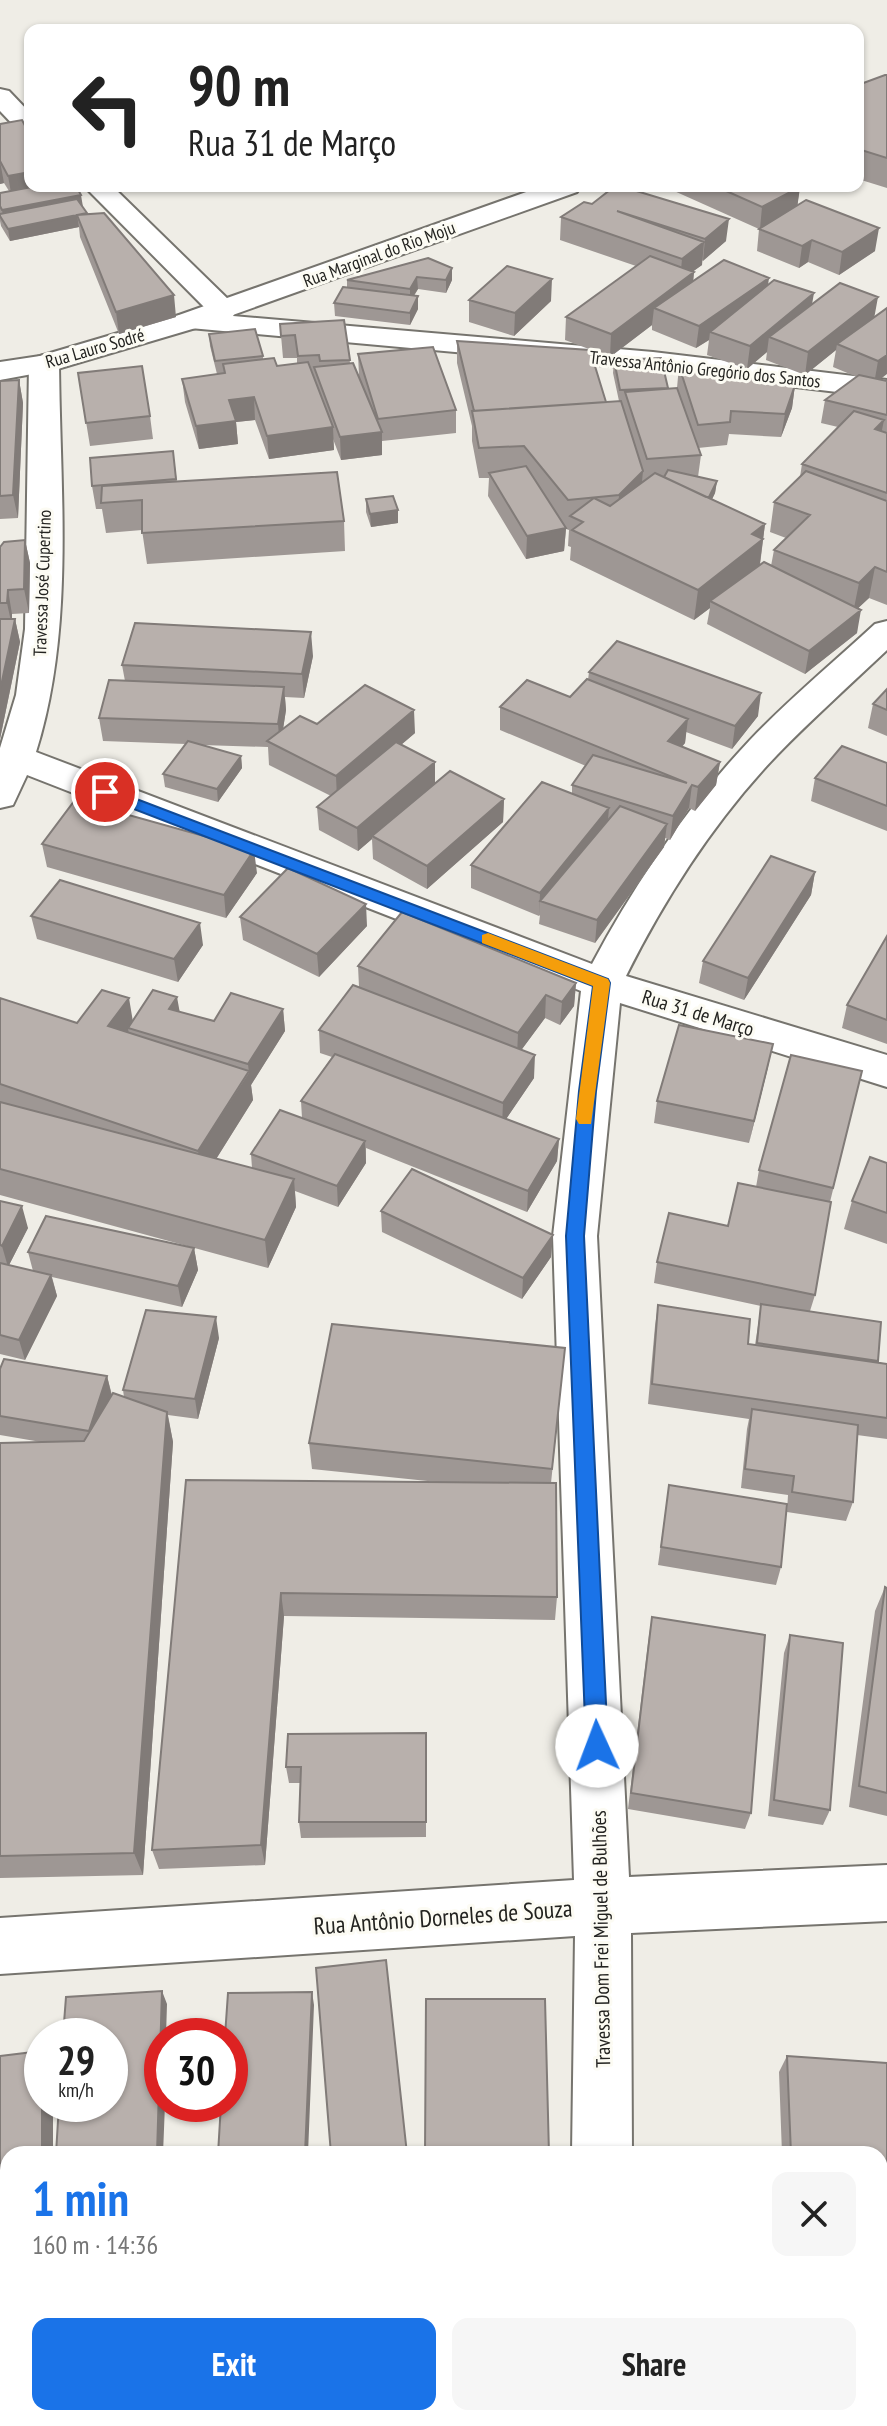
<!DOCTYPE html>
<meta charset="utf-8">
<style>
body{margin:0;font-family:"PT Sans Narrow",sans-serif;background:#f6f6f6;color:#222;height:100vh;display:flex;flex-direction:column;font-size:30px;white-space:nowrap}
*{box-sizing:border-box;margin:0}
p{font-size:26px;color:#767676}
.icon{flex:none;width:44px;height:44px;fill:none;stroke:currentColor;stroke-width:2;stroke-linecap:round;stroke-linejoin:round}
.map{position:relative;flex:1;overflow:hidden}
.side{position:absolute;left:0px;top:2146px;width:888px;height:280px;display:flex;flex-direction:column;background:#fff;border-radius:24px 24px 0 0;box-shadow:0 2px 6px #0004}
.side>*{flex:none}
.banner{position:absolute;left:24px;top:24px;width:840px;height:168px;border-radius:16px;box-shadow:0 2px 6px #0004;background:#fff;color:#222;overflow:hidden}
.speed{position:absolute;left:24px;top:2018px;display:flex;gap:16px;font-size:40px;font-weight:700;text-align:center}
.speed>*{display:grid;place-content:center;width:104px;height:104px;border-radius:50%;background:#fff;box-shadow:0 2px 6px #0004;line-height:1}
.speed small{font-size:20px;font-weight:400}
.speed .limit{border:12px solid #d22;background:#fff;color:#111}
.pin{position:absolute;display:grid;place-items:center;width:68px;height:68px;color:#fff;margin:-34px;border:4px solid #fff;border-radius:50%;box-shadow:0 2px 8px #0007}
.me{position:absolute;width:88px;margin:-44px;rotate:358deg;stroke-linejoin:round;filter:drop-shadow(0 0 6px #0008)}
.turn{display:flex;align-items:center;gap:28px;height:168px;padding:0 32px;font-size:36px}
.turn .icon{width:104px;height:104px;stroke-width:2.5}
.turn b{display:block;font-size:56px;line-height:68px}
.round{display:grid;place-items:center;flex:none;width:84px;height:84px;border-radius:16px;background:#f6f6f6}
.headline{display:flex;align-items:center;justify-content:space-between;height:136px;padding:0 32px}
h1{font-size:48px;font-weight:700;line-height:60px;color:#1a73e8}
.button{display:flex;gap:16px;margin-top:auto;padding:16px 32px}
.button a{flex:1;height:92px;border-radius:16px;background:#1a73e8;color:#fff;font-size:32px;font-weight:700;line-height:92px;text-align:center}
.button a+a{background:#f6f6f6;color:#222}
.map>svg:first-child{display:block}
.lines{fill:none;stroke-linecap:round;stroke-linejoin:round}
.street-casing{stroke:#76746e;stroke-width:4}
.secondary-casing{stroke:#76746e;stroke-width:4}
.street{fill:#fff;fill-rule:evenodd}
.secondary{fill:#fff;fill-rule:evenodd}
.wall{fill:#9e9794}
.shaded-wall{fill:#817b78}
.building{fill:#b8b0ac;stroke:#817b78;stroke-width:2}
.route{fill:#1a73e8;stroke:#114b97;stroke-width:2}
.slow{fill:#f59e0b}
.labels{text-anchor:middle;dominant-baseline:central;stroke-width:6;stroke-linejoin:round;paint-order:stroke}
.far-street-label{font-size:18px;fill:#232320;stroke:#fcfbf3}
.street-label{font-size:20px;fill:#232320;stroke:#fcfbf3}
.near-street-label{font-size:24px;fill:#232320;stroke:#fcfbf3}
</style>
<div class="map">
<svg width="887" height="2426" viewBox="0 0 887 2426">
<rect width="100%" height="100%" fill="#efede6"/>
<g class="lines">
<defs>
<path id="street" d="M0,89L9,91L30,113V136L21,133L0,111Z
M84,186H112L233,304L237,310L233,316L653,352L887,380V398L653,370L179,327L175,321L179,315L211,314Z
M44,355L54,358L59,364C60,491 75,628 36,752L592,964C635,883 687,807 750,740C789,699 834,662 875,624L887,621V650C850,685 812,719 777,755C715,820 666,896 626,976L887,1055V1087L620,1003L597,1236L629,1877L887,1865V1921L631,1933L632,2154H572L575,1936L0,1974V1918L574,1880L553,1236L581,991L27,775L13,805L0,808V748L16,695L25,629L29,364L34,358Z
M569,2418H633V2426H569Z"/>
<path id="secondary" d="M543,186H581L577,192L199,327L54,370L0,380V362L40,356L179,315Z"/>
</defs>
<!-- street casing -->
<use href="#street" class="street-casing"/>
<!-- secondary casing -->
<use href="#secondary" class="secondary-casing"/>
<!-- street -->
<use href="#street" class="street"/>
<!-- secondary -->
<use href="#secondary" class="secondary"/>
</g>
<!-- wall -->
<path class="wall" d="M887,75V188L858,179V85Z
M0,124L30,186L82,206L87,214L176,317L119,334L80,237L79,227L10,241L1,226L0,221V193L9,191L4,183L0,184Z
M663,186H798L800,187L797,206L875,251L839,275L808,262L799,268L757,251L759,229Z
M584,202L726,241L702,261V265L693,271L694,272L693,281L768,285L812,304L874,318L887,308L880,379L887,381V605L869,598L858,608L857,633L805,674L707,624L710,608L694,620L570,560L571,547L568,546L569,530L566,529L564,551L526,559L488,496L489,478H479L472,441V426L457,363V341L606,402L619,401L613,373L614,360L668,389L677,388L679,366L795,385L792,408L781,437L729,434L727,445L698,448L701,455L698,477L717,481L715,493L712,499L765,524L760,565L771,566L774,550L786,538L770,532L774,502L800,477L802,464L838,427L821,423L825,400L857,377L833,367L836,350L805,375L766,360L767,352L747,369L707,355L709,340L696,348L652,330V325L610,357L565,340L566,317L636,266L560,240L561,217Z
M452,268V280L446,293L418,289L414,296H418V309L410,325L335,316L334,303L347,287V280Z
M469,300L551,301L514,336L469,322Z
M344,320L350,363L359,376L358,354L456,410V433L382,441V455L341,460L333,439L334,450L269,459L255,420L236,422L238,444L199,449L185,402L182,379L217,374L210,346L209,334L263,356V359L277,366L297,364V358H283L280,324Z
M78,373L150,416L153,439L90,446Z
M19,380L23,403L18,518L0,519V381Z
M173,451L177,482L344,521L345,551L147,564L142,530L106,533L102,509H96L92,486Z
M366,499L398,510V523L371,527L366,512Z
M25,540L30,563L29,613L12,614V619H15L20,642L0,739V547Z
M313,656L304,698L285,697L286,710L283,729L317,724L415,733L401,745L435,762V783L504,799L503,822L427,889L373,859L372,839L358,851L319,830L317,807L331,796L269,765L268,747L202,745L241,756L242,768L218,802L165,787L163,774L186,744L103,741L99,718L125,681L122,665Z
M589,672L758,716L732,749L686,732L685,743L682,747L720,762L716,785L695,811L689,808L670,840L665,838L664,847L595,943L539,924L540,915L539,916L471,888V865L572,794V785L586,766L500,730V707L570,697L588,680Z
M887,689V736L868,728L873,704Z
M887,763V831L811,801L815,778Z
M42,844L257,873L226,918L47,867Z
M815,872L811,895L744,1000L699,983L703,961Z
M31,916L203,945L178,982L37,939Z
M240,917L367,926L319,977L243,940Z
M887,936V1044L842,1028L847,1005Z
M358,966L576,983L574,1006L560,1025L545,1018L521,1050L534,1078L506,1119L559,1139L557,1161L527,1212L366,1148V1163L338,1207L295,1191L296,1207L268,1268L0,1195V998L77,1023L133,1020L180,1012L214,1021L283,1009L285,1031L251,1085L253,1100L216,1159L252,1168L251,1154L302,1118L301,1101L332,1057L320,1053L319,1030L359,987Z
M768,1067L749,1143L654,1123L657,1101Z
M862,1071L830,1202L815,1295L810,1311L878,1362L887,1364V1439L857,1435L853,1502L846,1521L787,1512L788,1495L741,1488L747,1429L749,1419L648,1404L655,1326L658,1305L748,1344L755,1345L761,1306L654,1283L657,1262L728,1226L756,1187L759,1170Z
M887,1163V1244L844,1229L852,1201Z
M0,1201L28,1228L9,1265L33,1271L28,1252L194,1248L198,1270L182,1307L52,1277L57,1296L25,1360L0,1354Z
M381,1211L551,1257L522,1299L382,1232Z
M219,1338L198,1419L168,1415L173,1442L143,1875L0,1878V1443L41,1442L0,1435V1369L107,1376L112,1395L124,1397L123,1390Z
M565,1348L551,1483L557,1597L555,1620L284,1616L265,1865L159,1869L152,1850L186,1480L437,1482L312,1469L309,1443Z
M669,1485L781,1567L776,1585L658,1565Z
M885,1587L887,1588V1816L849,1807L875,1611Z
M652,1617L751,1813L745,1829L628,1809L649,1635Z
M790,1635L830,1810L823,1825L768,1816L784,1653Z
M426,1733V1837L301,1838L299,1822L300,1783H289L286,1767Z
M0,2056L42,2104H53V2154H8V2358L0,2359Z
M787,2056L887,2063V2286L880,2285V2154H782L779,2072Z
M669,2418H880L887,2426H694L670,2425Z"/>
<!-- shaded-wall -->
<path class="shaded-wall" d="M0,161L4,183L0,184Z
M30,172V186H51L12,198L8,176Z
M800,187L797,209L760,229L762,207Z
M81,195L83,207L4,222L2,210Z
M77,215L79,227L10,241L8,229Z
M729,219L726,241L703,261L705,239Z
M879,228L875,251L839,275L842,252Z
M812,240L808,262L799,268L802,246Z
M704,242L702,265L680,281L682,259Z
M452,268V280L446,293V280Z
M694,272L692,294L654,308L652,325L610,357L611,334Z
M417,277L418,289L410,301V289Z
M769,278L766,300L710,332L709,340L696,348L699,326Z
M552,279L551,301L514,336L515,313Z
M814,293L810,316L769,337L767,352L747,369L750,346Z
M174,295L176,317L119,334L116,312Z
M418,296V309L410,325V313Z
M878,297L874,319L837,344L836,350L805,375L808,352Z
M887,355V374L874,384L878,361Z
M19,380L23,403L18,518L13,495Z
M795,385L792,408L781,437L785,414Z
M254,397L255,420L236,422L238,444L199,449L196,426L229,400Z
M884,420L878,450L875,429Z
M333,427L334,450L269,459L267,436Z
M382,432V455L341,460L340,437Z
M643,471L640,502L617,525L619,495Z
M717,481L715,493L707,510L709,497Z
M398,510V523L371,527L370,514Z
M765,524L759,570L710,601V608L694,620L698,590L752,534Z
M566,528L564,551L526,559L527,536Z
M25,540L30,563L29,613L24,589Z
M875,567L869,598L853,613L859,583Z
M8,590L12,614V626L7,603Z
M861,610L857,633L805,674L809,651Z
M15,619L20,642L0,739V691Z
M311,632L313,656L304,698L302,674Z
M284,687L286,710L280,748L278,724Z
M761,693L758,716L732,749L735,726Z
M414,710L415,733L337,799L336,776Z
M688,719L685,743L666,764L668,741Z
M241,756L242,768L218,802L217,789Z
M435,762V785L372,836V839L358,851L357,828Z
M720,762L716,785L695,811L698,787Z
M692,785L689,808L670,840L673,816Z
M504,799L503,822L427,889V866Z
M609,808L607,831L540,901L539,916L540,893Z
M667,824L664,847L595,943L597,920Z
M254,850L257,873L226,918L224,895Z
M815,872L811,895L744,1000L748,978Z
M366,904L367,926L319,977L317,954Z
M200,923L203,945L178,982L174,959Z
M576,983L574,1006L560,1025L562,1002Z
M546,995L545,1018L517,1056L518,1033Z
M177,997L181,1019L169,1009Z
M129,998L134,1028H128L129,1035L108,1026Z
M283,1009L285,1031L251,1085L253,1100L203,1180L198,1151L249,1073L248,1064Z
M773,1044L768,1067L749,1143L754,1121Z
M535,1055L534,1078L502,1125L503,1103Z
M559,1139L557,1161L527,1212L528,1191Z
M365,1141L366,1163L338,1207L337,1186Z
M294,1179L296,1207L268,1268L265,1240Z
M22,1206L28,1228L8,1267L2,1246Z
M553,1235L551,1257L522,1299L523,1278Z
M194,1248L198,1270L182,1307L178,1286Z
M51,1275L57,1296L25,1360L19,1340Z
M216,1317L219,1338L198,1419L195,1399Z
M107,1376L112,1397L95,1451L89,1431Z
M167,1412L173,1442L143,1875L134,1853Z
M281,1593L284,1616L265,1865L261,1845Z
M162,1991L167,2004L166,2036H162V2104H165L163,2154H157Z
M312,1992L314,2005L308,2154H305Z
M42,2104H53V2154H42Z"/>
<!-- building -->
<path class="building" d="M885,75H887V158L858,149V85Z
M22,120L30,135V172L8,176L0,161V124Z
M37,186H76L81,195L2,210L0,206V193Z
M615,186H620L729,219L705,239L617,211L704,242L682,259L561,217L584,202L592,204Z
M715,186H798L800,187L762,207Z
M77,199L87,213L8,229L0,216V214Z
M806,200L879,228L842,252L812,240L802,246L759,229Z
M104,213L174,295L116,312L77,215Z
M650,256L694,272L611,334L566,317Z
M428,258L452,268L446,280L417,277L410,289L347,280Z
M724,260L769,278L699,326L654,308Z
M507,266L552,279L515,313L469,300Z
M774,280L814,293L750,346L710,332Z
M840,283L878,297L808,352L769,337Z
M343,287L418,296L410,313L334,303Z
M887,308V355L878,361L837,344Z
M344,320L350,360L320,361L319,355L298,356L295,335L281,336L280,324Z
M255,329L263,356L215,361L209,334Z
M457,341L590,350L606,402L474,411Z
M433,347L456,410L378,419L358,354Z
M274,358L277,366L308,362L333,427L267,436L254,397L229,400L236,421L196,426L182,379L225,373L223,364Z
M661,358L668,388L620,390L614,360Z
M353,363L382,432L340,437L314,367Z
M142,366L150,416L86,423L78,373Z
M679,366L795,385L785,414L731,411L730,422L698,425Z
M859,375L887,381V415L825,400Z
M19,380L13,495L0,496V381Z
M677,388L701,455L647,459L625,392Z
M621,401L643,471L619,495L568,500L524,446L479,448L472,411Z
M854,411L884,420L875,429L887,433V493L802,464Z
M173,451L176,479L92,486L90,458Z
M526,466L566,528L527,536L489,473Z
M668,470L717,481L709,497H706L664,477Z
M806,471L887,501V572L875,567L859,583L774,550L810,515L774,502Z
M337,472L344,521L142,533V500L101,503L102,486Z
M655,473L765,524L752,534L763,539L698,590L572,530L583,522L570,516L594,498L610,506Z
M393,496L398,510L370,514L366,499Z
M25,540L24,589L8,590L7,603H0V547L4,542Z
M764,562L861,610L809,651L710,601Z
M0,619H15L0,691Z
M135,623L311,632L302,674L122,665Z
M617,641L761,693L735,726L589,672Z
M587,679L688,719L668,741L720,762L698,787L692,785L673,816L572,785L593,755L687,783L500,707L527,680L570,697Z
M109,680L284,687L278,724L99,718Z
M365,685L414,710L336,776L267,741L300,716L317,724Z
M887,689V710L873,704Z
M188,741L241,756L217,789L163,774Z
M396,742L435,762L357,828L317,807Z
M842,746L887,763V806L815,778Z
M450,771L504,799L427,866L372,836Z
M542,782L609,808L540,893L471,865Z
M75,800L254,850L224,895L42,844Z
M620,806L667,824L597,920L540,901Z
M771,856L815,872L748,978L703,961Z
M288,868L366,904L317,954L240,917Z
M60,880L200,923L174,959L31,916Z
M402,912L576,983L562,1002L546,995L518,1033L358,966Z
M887,936V1020L847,1005Z
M353,985L535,1055L503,1103L319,1030Z
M102,990L129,998L108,1026L249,1071L198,1151L0,1084V998L77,1023Z
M153,990L177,997L169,1009L214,1021L231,993L283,1009L248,1064L128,1028Z
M679,1025L773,1044L754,1121L657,1101Z
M335,1054L559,1139L528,1191L301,1101Z
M791,1055L862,1071L833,1188L759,1170Z
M0,1102L294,1179L265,1240L0,1169Z
M280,1110L365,1141L337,1186L251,1154Z
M870,1157L887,1163V1213L852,1201Z
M412,1169L553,1235L523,1278L381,1211Z
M738,1183L831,1202L815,1295L657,1262L669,1213L728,1226Z
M0,1201L22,1206L2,1246L0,1245Z
M46,1216L194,1248L178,1286L28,1252Z
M0,1263L51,1275L19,1340L0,1335Z
M761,1304L881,1322L878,1361L757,1343Z
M658,1305L750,1319L748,1344L887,1364V1418L652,1384Z
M146,1310L216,1317L195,1399L123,1390Z
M332,1324L565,1348L552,1469L309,1443Z
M4,1359L107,1376L89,1431L0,1416V1369Z
M113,1393L167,1412L134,1853L0,1856V1443L84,1441Z
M752,1409L858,1425L853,1502L792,1492L794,1476L745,1469Z
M186,1480L556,1483L557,1597L281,1593L261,1845L152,1850Z
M669,1485L787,1504L781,1567L661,1547Z
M885,1587L887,1588V1793L859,1786Z
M652,1617L765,1635L751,1813L631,1793Z
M790,1635L843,1643L830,1810L774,1800Z
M426,1733V1822H299L301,1767H286L288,1734Z
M386,1960L407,2154H331L316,1968Z
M162,1991L157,2154H56L59,2104H110V2036H63L66,1997Z
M312,1992L305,2154H218L221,2104H230V2036H225L228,1993Z
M426,1999H545L549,2154H425Z
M42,2051V2154H8V2348L0,2349V2056Z
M787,2056L887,2063V2274H880V2154H791Z
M880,2308H887V2426H797L675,2419V2418H880Z
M317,2418H462L463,2426H318Z"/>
<!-- route -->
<path class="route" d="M105,787L608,979L610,983L596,1091L584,1236L608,1746L604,1754L597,1757L589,1754L586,1746L566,1236L579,1091L593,986L100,796L98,792Z"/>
<!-- slow -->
<path class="slow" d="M488,933L608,979L610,983L591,1124H579L576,1119L593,986L482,943V935Z"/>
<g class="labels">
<!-- far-street labels -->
<g class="far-street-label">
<text transform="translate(379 254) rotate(-20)">Rua Marginal do Rio Moju</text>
<text transform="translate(95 348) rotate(-16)">Rua Lauro Sodré</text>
<text transform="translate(705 369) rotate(6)">Travessa Antônio Gregório dos Santos</text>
<text transform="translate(42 583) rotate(-88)">Travessa José Cupertino</text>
</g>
<!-- street labels -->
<g class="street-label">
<text transform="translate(698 1013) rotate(17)">Rua 31 de Março</text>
<text transform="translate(601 1939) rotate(-91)">Travessa Dom Frei Miguel de Bulhões</text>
</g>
<!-- near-street labels -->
<g class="near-street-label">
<text transform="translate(443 1917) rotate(-4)">Rua Antônio Dorneles de Souza</text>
</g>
</g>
</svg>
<div class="speed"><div>29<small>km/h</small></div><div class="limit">30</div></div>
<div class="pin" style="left:105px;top:792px;background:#d93025"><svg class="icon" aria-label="arrive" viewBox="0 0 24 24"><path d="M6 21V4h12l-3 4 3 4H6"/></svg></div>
<svg class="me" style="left:597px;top:1746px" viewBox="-20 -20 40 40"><circle r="19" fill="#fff"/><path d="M0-13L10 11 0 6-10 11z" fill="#1a73e8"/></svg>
<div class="banner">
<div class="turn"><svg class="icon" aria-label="left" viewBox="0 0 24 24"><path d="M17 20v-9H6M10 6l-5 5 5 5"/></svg><div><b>90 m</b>Rua 31 de Março</div></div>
</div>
<section class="side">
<div class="headline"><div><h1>1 min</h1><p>160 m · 14:36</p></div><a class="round"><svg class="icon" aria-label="close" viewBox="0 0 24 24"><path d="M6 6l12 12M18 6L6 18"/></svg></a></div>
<div class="button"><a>Exit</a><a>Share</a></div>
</section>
</div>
